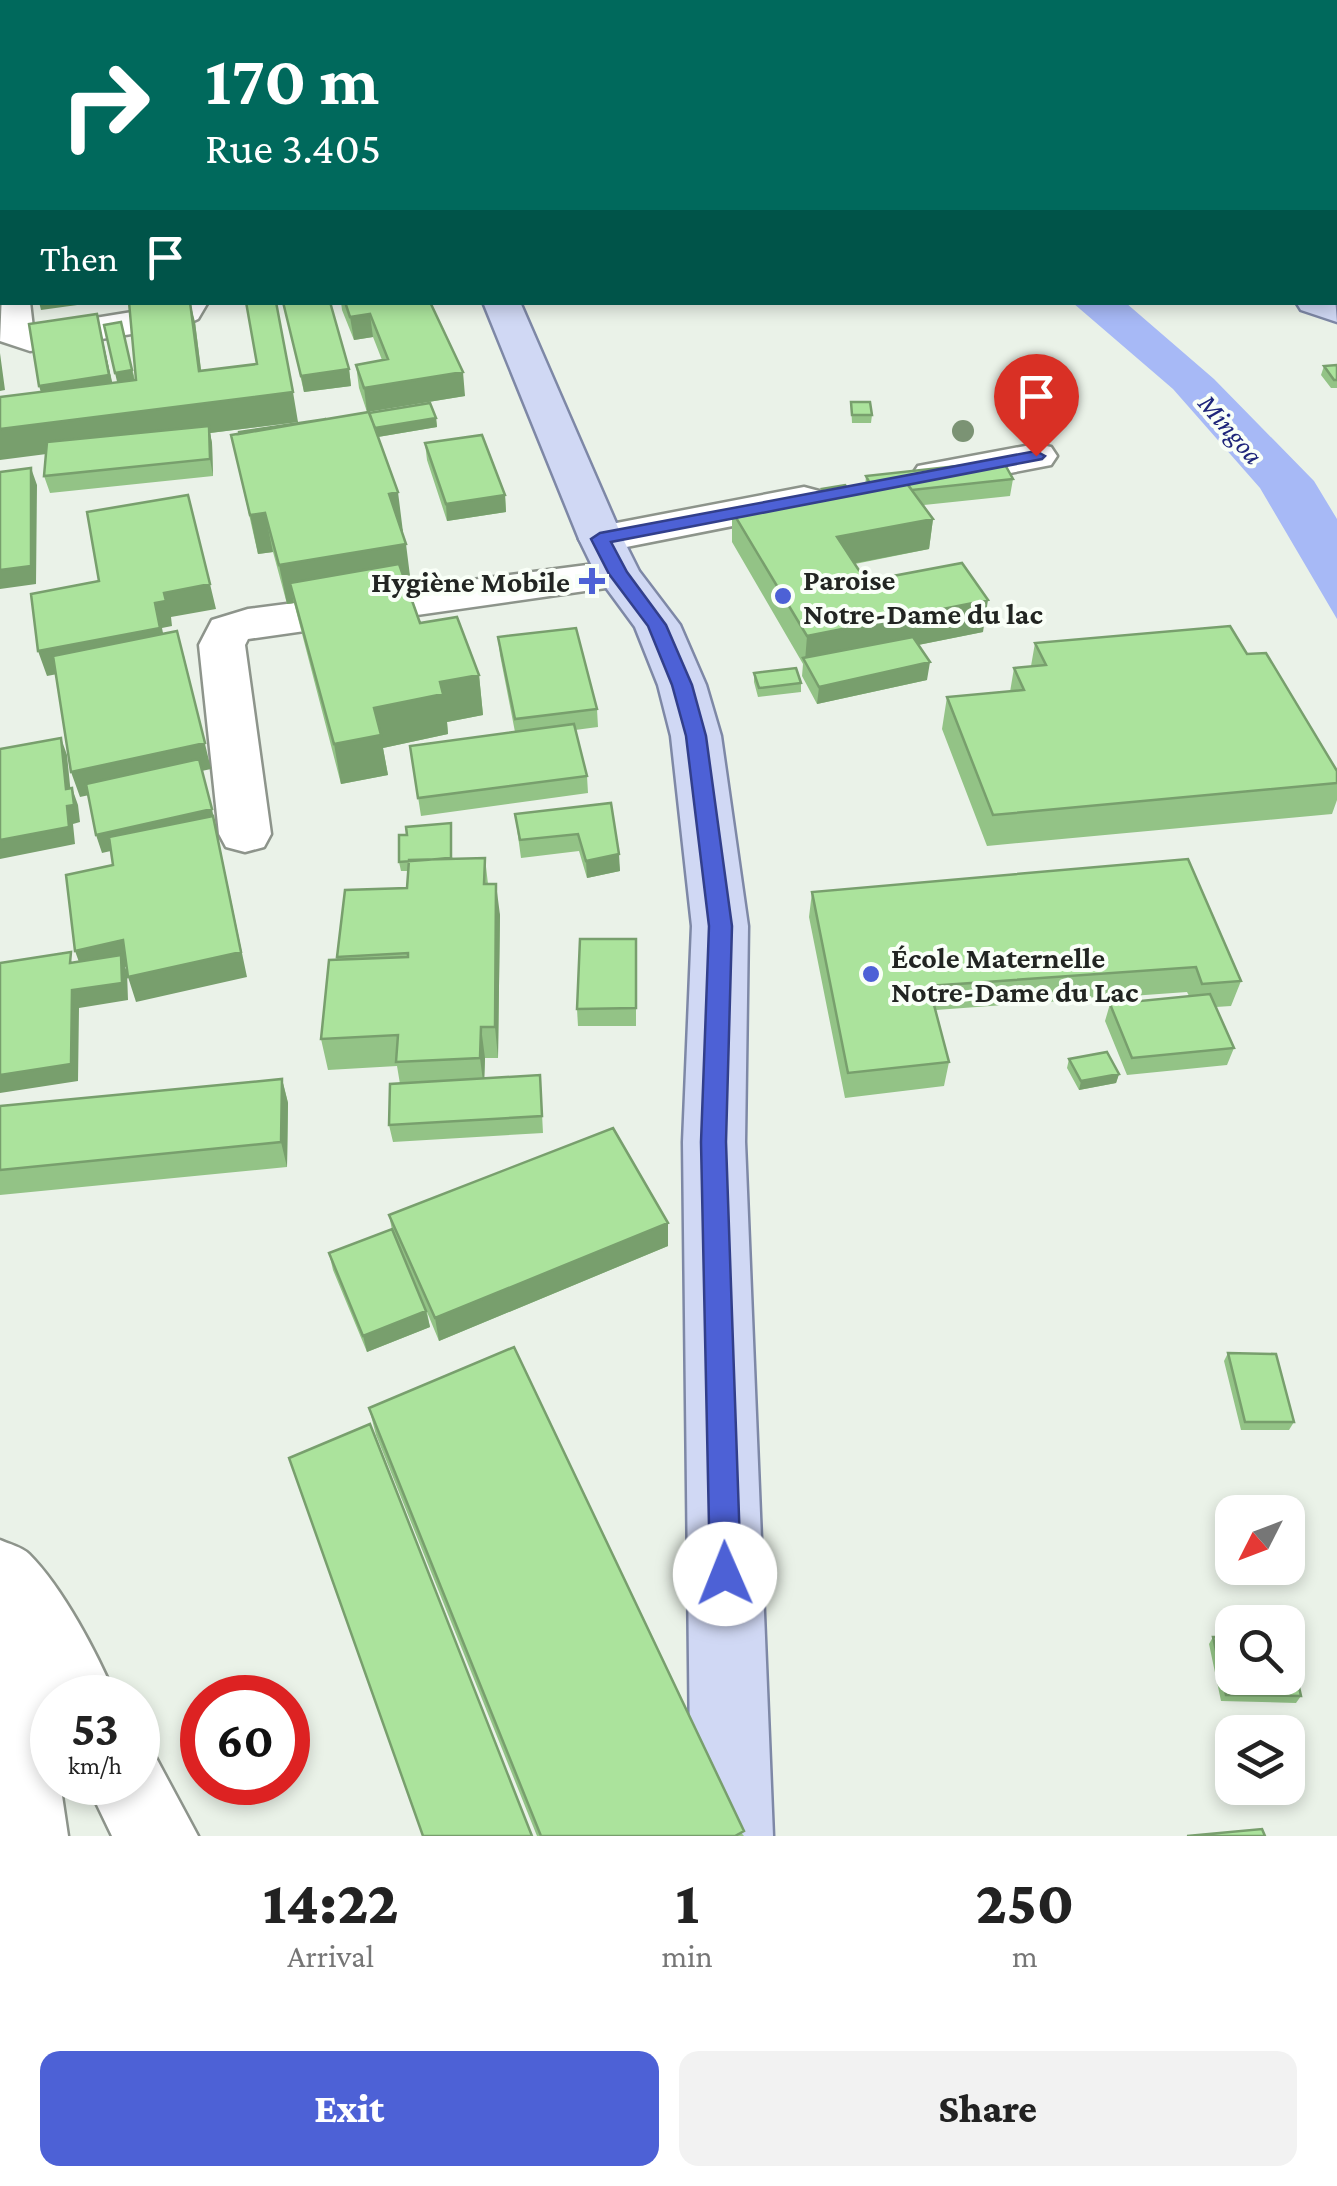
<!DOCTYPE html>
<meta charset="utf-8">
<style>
body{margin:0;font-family:"Crimson Pro",serif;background:#f2f2f2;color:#222;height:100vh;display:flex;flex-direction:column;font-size:38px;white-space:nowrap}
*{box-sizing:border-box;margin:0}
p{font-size:32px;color:#767676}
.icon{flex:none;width:55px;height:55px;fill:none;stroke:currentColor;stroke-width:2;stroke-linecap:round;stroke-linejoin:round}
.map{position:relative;height:1836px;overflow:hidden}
.side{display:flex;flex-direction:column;background:#fff;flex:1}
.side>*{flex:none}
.guide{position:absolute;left:0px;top:0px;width:1338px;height:305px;box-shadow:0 5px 15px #0003;background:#00695c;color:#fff;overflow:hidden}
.needle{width:65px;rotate:228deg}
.buttons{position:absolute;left:1215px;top:1495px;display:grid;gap:20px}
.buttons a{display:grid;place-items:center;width:90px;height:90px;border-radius:20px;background:#fff;box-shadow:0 5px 15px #0003;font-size:50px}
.speed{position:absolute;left:30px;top:1675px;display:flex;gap:20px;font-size:50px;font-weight:700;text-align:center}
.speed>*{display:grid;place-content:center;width:130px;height:130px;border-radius:50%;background:#fff;box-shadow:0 5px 15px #0003;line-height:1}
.speed small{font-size:25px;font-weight:400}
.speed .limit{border:15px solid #d22;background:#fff;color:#111}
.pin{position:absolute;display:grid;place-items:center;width:85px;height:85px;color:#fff;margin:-102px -42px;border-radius:50% 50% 50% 0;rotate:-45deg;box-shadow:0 0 10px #0007}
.pin .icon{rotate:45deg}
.me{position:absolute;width:110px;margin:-55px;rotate:359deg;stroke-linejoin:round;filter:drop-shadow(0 0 8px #0008)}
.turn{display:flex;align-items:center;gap:35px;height:210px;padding:0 40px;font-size:45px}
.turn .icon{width:130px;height:130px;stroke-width:2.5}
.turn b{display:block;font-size:70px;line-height:85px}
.then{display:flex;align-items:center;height:95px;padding:0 40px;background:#0003;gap:20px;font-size:38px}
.eta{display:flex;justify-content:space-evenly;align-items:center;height:170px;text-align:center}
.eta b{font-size:60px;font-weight:800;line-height:70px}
.button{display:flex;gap:20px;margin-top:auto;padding:20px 40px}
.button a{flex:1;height:115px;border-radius:20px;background:#4d61d6;color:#fff;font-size:40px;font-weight:800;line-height:115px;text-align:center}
.button a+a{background:#f2f2f2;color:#222}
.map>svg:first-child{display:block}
.green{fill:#c5e8bc}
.water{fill:#a7b9f6}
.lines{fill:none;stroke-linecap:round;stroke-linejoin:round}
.river{stroke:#a7b9f6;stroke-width:95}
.minor-casing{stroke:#8d948b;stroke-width:5}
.major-casing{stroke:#7e88a6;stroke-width:5}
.minor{fill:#fff;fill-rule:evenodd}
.major{fill:#d0d8f4;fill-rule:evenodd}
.tree{fill:#7b9374}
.wall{fill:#93c386}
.shaded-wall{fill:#789f6d}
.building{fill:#abe39c;stroke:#789f6d;stroke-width:2.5}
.route{fill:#4d61d6;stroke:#323f8b;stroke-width:2.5}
.poi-dot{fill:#4d61d6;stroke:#f9fff7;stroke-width:4}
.labels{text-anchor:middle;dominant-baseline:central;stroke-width:8;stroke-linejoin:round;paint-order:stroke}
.far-water-label{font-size:28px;font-style:italic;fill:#1e257a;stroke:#f9fff7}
.poi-label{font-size:30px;font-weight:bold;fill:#222522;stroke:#f9fff7;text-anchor:start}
</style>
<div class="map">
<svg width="1337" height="1836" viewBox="0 0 1337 1836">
<rect width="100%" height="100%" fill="#eaf2e8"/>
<!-- green -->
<path class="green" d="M615,0H1179L1181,2H615Z"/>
<!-- water -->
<path class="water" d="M1073,303H1126L1214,379L1314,481L1337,519V619L1260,488L1173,389Z"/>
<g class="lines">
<!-- river -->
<path class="river" d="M751,2L753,0"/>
<defs>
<path id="minor" d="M159,0H187V2H159Z
M566,0H594L595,2H567Z
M1163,0H1192L1193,2H1165Z
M0,80H2V98H0Z
M0,141L2,142V188L0,187Z
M1335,169L1337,170V191L1335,190Z
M2,293V302H30L33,328L163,307L171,302H208L198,319L185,325L30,351L0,341Z
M1036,444L1051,447L1057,456L1051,465L933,488L918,484L912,475L918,466Z
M804,487L819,491L825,500L819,509L601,552L585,548L579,539L585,530L601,526Z
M618,561L634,564L640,574L634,584L248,639L245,645L271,834L264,847L245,852L226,847L219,834L199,645L212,620L248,609Z
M0,1540C9,1544 22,1547 29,1554C63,1588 97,1653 116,1698H52V1782H60L68,1836H0Z
M138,1747L154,1754L198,1836H112L86,1782H138Z"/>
<path id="major" d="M345,0H373L374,2H346Z
M1335,297L1337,322L1301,310L1296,302H1335Z
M483,302H520L623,539L639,571L680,625L706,685L721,736L748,926L745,1142L773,1836H691L683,1142L692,926L671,736L658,685L635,627L596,574L579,539Z"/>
</defs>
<!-- minor casing -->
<use href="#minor" class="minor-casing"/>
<!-- major casing -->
<use href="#major" class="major-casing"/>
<!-- minor -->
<use href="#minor" class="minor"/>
<!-- major -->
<use href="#major" class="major"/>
</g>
<!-- trees -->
<circle class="tree" cx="963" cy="431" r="11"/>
<!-- wall -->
<path class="wall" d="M1337,107V163L1335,160V108Z
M283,302L349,369L351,386L304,392Z
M341,302H430L465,396L367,412L359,388L356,365L382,360L373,337L354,340L342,310Z
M97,314L112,383H117L121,322L135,380L195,322L201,371L298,422L210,433L212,443L213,476L50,493L44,476L46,454L41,392Z
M1337,365V388H1331L1321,375L1324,366Z
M851,402L872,415L871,423H852Z
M369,413L436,418L437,427L378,437L403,532H402L411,584L407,585L420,623L479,675L483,715L447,722L448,734L383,748L388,775L341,784L294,603L287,604L273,552L258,554L231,435Z
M425,443L505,495L506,512L447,521L427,460Z
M866,476L1013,479L1010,496L924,505L933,519L929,549L855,564L866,581L983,632L918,645L927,680L817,704L802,676L803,664L732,542V511L821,496L822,489L849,491L865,488Z
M498,637L597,709L598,727L575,730L587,776L588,793L421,816L410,746L515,732L500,655Z
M1035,643L1247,654L1337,771V800L1332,814L987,846L942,729L947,697L1010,692L1014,668L1031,666Z
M754,673L801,683V692L758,697L754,682Z
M611,803L620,871L587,878L579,851L521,858L515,814Z
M451,823L452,859L485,858L488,884L500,915L498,1058H485L484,1079L540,1075L543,1133L393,1142L389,1125L400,1084L397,1066L328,1070L321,1039L337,957L407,888L408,871H401L399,862L407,835Z
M1188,859L1241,981L1231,1006L1216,1007L1234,1048L1227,1065L1127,1075L1105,1021L1110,1004L1189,996L1187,992L936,1010L949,1062L944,1086L845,1098L809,917L812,892Z
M636,939V1026H578L577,1009Z
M1069,1059L1119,1074L1116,1083L1079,1090L1067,1068Z
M282,1079L288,1103L287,1167L0,1195V1106Z
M389,1215L668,1246L439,1341L427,1312L430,1327L367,1352L333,1270L329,1253L392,1230Z
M1228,1353L1294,1422L1289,1430H1241L1224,1361Z
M369,1408L744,1836H537L376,1435Z
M1213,1637L1301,1696L1296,1703L1221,1701L1209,1644Z"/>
<!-- shaded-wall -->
<path class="shaded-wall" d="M205,0H245V1L206,2Z
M0,62H2V77H0Z
M39,302H99L41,310Z
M190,302L195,322L205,401L199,371Z
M97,314L117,404L48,415L39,386Z
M370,314L373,337L354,340L350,317Z
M121,322L139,400L122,403L115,373Z
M0,353L5,390L0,391Z
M349,369L351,386L304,392L301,376Z
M463,372L465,396L367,412L364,388Z
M293,392L298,422L210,433L212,443L213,476L210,459L209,433L0,460V429Z
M436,418L437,427L348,442L347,433Z
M31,468L37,485L36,584L0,589V570Z
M398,492L403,532L395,533L389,494Z
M505,495L506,512L447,521L446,504Z
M265,513L273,552L258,554L250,515Z
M933,519L929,549L835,567L837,537Z
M406,544L411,584L296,603L290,583L294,603L287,604L279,565Z
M210,584L216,609L171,617L172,626L162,628L167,653L47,676L38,651L155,603L164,593Z
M988,600L983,632L808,667L805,661L807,636Z
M184,656L211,769L80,797L71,772Z
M930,662L927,680L817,704L819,687Z
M479,675L483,715L447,722L448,734L383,748L388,775L341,784L334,744L374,708L440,682Z
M61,738L67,755L72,805V788L78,805L80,822L73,824L75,844L0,859V840L66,789Z
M212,809L247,977L136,1002L128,977L215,827L102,853L96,835Z
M619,854L620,871L587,878L586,861Z
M496,884L500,915L498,1058L495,1027Z
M123,940L132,965L125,967L127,972L128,1000L79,1008L78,1081L0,1093V1075L84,976L75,951Z
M481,1027L485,1058L484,1089L480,1058Z
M1119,1074L1116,1083L1079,1090L1081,1081Z
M282,1079L288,1103L287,1167L281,1142Z
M668,1223V1246L439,1341L435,1318Z
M426,1311L430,1327L367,1352L363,1336Z"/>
<!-- building -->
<path class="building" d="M0,0H37V2H2V10H0Z
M0,31H2V62H0Z
M1337,107V142L1335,140V108Z
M129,302H190L199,371L257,364L246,302H276L293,392L0,429V397L136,380Z
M283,302H330L349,369L301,376Z
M345,302H430L463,372L364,388L356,365L388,359L370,314L350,317Z
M97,314L109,375L39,386L29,324Z
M121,322L132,370L115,373L104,325Z
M1337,365V380H1334L1324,366Z
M851,402H870L872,415H852Z
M430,403L436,418L375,428L369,413Z
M369,412L398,492L389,494L406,544L279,565L265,513L250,515L231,435Z
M326,419L239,434V432Z
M209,426L210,459L44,476L47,442Z
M482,435L505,495L446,504L425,443Z
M1003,461L1013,479L912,490L905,481L872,487L866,476Z
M31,468V566L0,570V472Z
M905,481L933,519L837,537L866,581L962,563L988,600L807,636L732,511Z
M845,485L849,491L826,495L822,489Z
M188,495L210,584L164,593L166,601L155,603L160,628L38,651L31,594L99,581L87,512Z
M399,564L420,623L457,617L479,675L440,682L443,694L374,708L381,735L334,744L290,583Z
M1230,626L1247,654L1266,653L1337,771V783L993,815L947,697L1024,690L1014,668L1046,665L1035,643Z
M576,628L597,709L515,719L498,637Z
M177,631L205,743L71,772L53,656Z
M913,637L930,662L819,687L803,658Z
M796,668L801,683L759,688L754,673Z
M574,724L587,776L418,798L410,746Z
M61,738L66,789L72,788L74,805L67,806L69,827L0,840V749Z
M199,759L212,809L96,835L86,784Z
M611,803L619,854L586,861L578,834L520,840L515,814Z
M213,816L241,952L128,977L123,940L75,951L66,875L113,865L109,837Z
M451,823V858L399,862V835H407L406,827Z
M485,858L484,884H496L495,1027H481L480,1058L396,1062L398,1035L321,1039L329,960L408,957V953L337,957L345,890L407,888L409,860Z
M1188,859L1241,981L1202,984L1196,967L929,986L949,1062L848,1073L812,892Z
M580,939H636V1008L577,1009Z
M71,952L70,963L121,955L122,983L72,990L71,1064L0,1075V963Z
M1210,994L1234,1048L1132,1058L1110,1004Z
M1107,1052L1119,1074L1081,1081L1069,1059Z
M540,1075L542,1116L389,1125L390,1084Z
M282,1079L281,1142L0,1170V1106Z
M613,1128L668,1223L435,1318L389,1215Z
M392,1229L426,1311L363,1336L329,1253Z
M514,1347L744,1831L735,1836H541L369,1408Z
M1228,1353L1276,1354L1294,1422H1245Z
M370,1424L532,1836H423L289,1458Z
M1213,1637H1232V1678H1288V1638L1301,1696L1226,1695Z
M1262,1829L1265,1836H1187Z"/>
<!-- route -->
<path class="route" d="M1036,451L1045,456L1042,459L611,542L627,572L666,625L692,685L706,736L732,926L726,1142L741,1574L736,1585L725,1589L714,1585L710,1574L701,1142L709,926L686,736L672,685L648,626L609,574L591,539L600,533Z"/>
<!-- markers -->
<g class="poi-dot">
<path d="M587 566h10v10h10v10h-10v10h-10v-10h-10v-10h10z"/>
<circle cx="783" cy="596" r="10"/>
<circle cx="871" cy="974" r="10"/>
</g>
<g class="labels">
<!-- far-water labels -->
<g class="far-water-label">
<text transform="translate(1231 429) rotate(49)">Mingoa</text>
</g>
<!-- poi labels -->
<g class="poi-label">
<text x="803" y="579">Paroise<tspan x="803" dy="34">Notre-Dame du lac</tspan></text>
<text x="570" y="581" text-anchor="end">Hygiène Mobile</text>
<text x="891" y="957">École Maternelle<tspan x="891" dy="34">Notre-Dame du Lac</tspan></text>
</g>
</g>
</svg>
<div class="buttons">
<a><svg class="needle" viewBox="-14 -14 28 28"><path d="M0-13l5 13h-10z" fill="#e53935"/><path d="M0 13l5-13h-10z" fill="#767676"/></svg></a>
<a><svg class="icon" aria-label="search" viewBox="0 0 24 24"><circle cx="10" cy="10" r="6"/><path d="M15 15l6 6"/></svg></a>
<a><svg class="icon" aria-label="layers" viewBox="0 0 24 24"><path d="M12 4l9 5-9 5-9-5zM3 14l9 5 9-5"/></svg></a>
</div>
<div class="speed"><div>53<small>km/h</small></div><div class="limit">60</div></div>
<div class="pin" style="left:1036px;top:456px;background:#d93025"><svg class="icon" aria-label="arrive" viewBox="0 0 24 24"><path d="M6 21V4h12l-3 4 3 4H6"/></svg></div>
<svg class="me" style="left:725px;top:1574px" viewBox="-20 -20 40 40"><circle r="19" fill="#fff"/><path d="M0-13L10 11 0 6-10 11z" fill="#4d61d6"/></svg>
<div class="guide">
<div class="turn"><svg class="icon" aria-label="right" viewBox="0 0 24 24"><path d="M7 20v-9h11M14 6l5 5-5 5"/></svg><div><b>170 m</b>Rue 3.405</div></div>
<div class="then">Then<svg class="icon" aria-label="arrive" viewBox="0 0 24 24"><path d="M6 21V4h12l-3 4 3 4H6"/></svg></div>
</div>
</div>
<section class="side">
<div class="eta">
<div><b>14:22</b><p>Arrival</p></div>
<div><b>1</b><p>min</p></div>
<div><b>250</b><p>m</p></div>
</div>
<div class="button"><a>Exit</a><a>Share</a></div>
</section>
